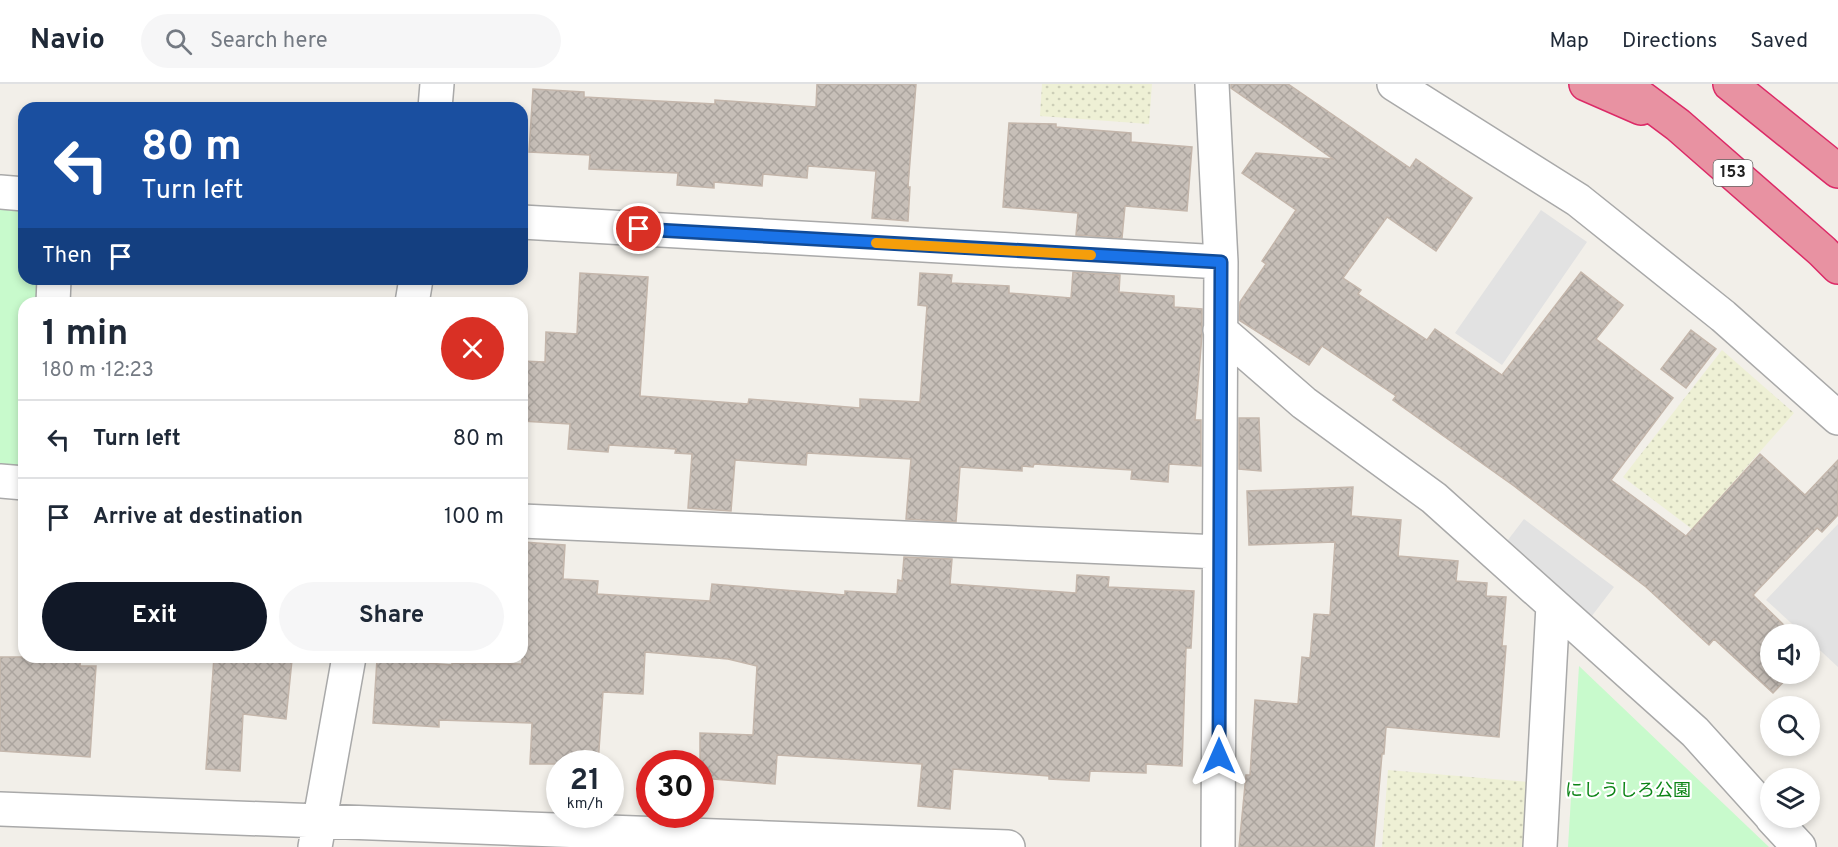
<!DOCTYPE html>
<meta charset="utf-8">
<style>
body{margin:0;font-family:Overpass,"Noto Sans JP",sans-serif;background:#f6f6f7;color:#1f2937;height:100vh;display:flex;flex-direction:column;font-size:22px;white-space:nowrap}
*{box-sizing:border-box;margin:0}
p{font-size:20px;color:#747a83}
.icon{flex:none;width:33px;height:33px;fill:none;stroke:currentColor;stroke-width:2;stroke-linecap:round;stroke-linejoin:round}
.map{position:relative;flex:1;overflow:hidden}
.details{position:absolute;left:18px;top:213px;width:510px;height:366px;display:flex;flex-direction:column;background:#fff;border-radius:18px;box-shadow:0 3px 9px #0003}
.details>*{flex:none}
.guide{position:absolute;left:18px;top:18px;width:510px;height:183px;border-radius:18px;box-shadow:0 3px 9px #0003;background:#1a4fa0;color:#fff;overflow:hidden}
.buttons{position:absolute;left:1760px;top:540px;display:grid;gap:12px}
.buttons a{display:grid;place-items:center;width:60px;height:60px;border-radius:50%;background:#fff;box-shadow:0 3px 9px #0003;font-size:30px}
.speed{position:absolute;left:546px;top:666px;display:flex;gap:12px;font-size:30px;font-weight:700;text-align:center}
.speed>*{display:grid;place-content:center;width:78px;height:78px;border-radius:50%;background:#fff;box-shadow:0 3px 9px #0003;line-height:1}
.speed small{font-size:15px;font-weight:400}
.speed .limit{border:9px solid #d22;background:#fff;color:#111}
.pin{position:absolute;display:grid;place-items:center;width:51px;height:51px;color:#fff;margin:-26px;border:3px solid #fff;border-radius:50%;box-shadow:0 2px 6px #0007}
.me{position:absolute;width:66px;margin:-33px;rotate:0deg;stroke-linejoin:round;filter:drop-shadow(0 0 4px #0008)}
.turn{display:flex;align-items:center;gap:21px;height:126px;padding:0 24px;font-size:27px}
.turn .icon{width:78px;height:78px;stroke-width:2.5}
.turn b{display:block;font-size:42px;line-height:51px}
.then{display:flex;align-items:center;height:57px;padding:0 24px;background:#0003;gap:12px;font-size:22px}
.round{display:grid;place-items:center;flex:none;width:63px;height:63px;border-radius:32px;background:#f6f6f7}
.headline{display:flex;align-items:center;justify-content:space-between;height:102px;padding:0 24px}
h1{font-size:36px;font-weight:700;line-height:45px}
.action{display:flex;gap:12px;margin-top:auto;padding:12px 24px}
.action a{flex:1;height:69px;border-radius:36px;background:#111827;color:#fff;font-size:24px;font-weight:700;line-height:69px;text-align:center}
.action a+a{background:#f6f6f7;color:#1f2937}
ul{padding:0;list-style:none}
li{display:flex;align-items:center;gap:18px;height:78px;padding:0 24px;border-top:2px solid #e0e1e3}
li div{flex:1}
li b{display:block;font-size:22px}
li em{font-style:normal}
header{display:flex;align-items:center;gap:36px;box-sizing:border-box;height:84px;padding:0 30px;background:#fff;border-bottom:2px solid #e0e1e3}
header strong{font-size:28px}
nav{display:flex;gap:33px;margin-inline-start:auto;font-size:21px}
.search{width:420px;height:54px;background:#f6f6f7;display:flex;align-items:center;gap:15px;box-sizing:border-box;padding:0 21px;border-radius:33px;color:#747a83;font-size:22px}
.map>svg:first-child{display:block}
.farmland{fill:url(#farmland-dots)}
.park{fill:#c8facc}
.parking{fill:#e2e2e2}
.building{fill:url(#building-cross-hatch);stroke:#c4b6ab;stroke-width:1.5}
.lines{fill:none;stroke-linecap:round;stroke-linejoin:round}
.minor-casing{stroke:#a9a9a9;stroke-width:36}
.highway-casing{stroke:#dc2a67;stroke-width:36}
.minor{stroke:#fff;stroke-width:33}
.highway{stroke:#e892a2;stroke-width:33}
.route-casing{stroke:#114b97;stroke-width:15}
.route{stroke:#1a73e8;stroke-width:10}
.slow{stroke:#f59e0b;stroke-width:10}
.labels{text-anchor:middle;dominant-baseline:central;stroke-width:4.5;stroke-linejoin:round;paint-order:stroke}
.shield{fill:#fff;stroke:#646464;stroke-width:1.5}
.shield-label{font-size:16px;font-weight:bold;fill:#222}
.park-label{font-size:18px;fill:#0c8416;stroke:#fff}
</style>
<header>
<strong>Navio</strong>
<div class="search"><svg class="icon" aria-label="search" viewBox="0 0 24 24"><circle cx="10" cy="10" r="6"/><path d="M15 15l6 6"/></svg>Search here</div>
<nav><a>Map</a><a>Directions</a><a>Saved</a></nav>
</header>
<div class="map">
<svg width="1838" height="763" viewBox="0 0 1838 763">
<defs>
<pattern id="farmland-dots" width="8" height="8" patternUnits="userSpaceOnUse" patternTransform="scale(1.5)"><rect width="8" height="8" fill="#eef0d5"/><path d="M2 2h.1M6 6h.1" fill="none" stroke="#ccceb7" stroke-width="1.8" stroke-linecap="round"/></pattern>
<pattern id="building-cross-hatch" width="8" height="8" patternUnits="userSpaceOnUse" patternTransform="scale(1.5)"><rect width="8" height="8" fill="#c7bfb8"/><path d="M0 0l8 8M0 8l8-8" fill="none" stroke="#aba49e"/></pattern>
</defs>
<rect width="100%" height="100%" fill="#f2efe9"/>
<!-- farmland -->
<path class="farmland" d="M1042,0H1152L1149,40L1040,32Z
M1722,266L1794,329L1692,445L1623,393Z
M1388,686L1530,698L1524,763H1382Z"/>
<!-- park -->
<path class="park" d="M0,114L24,116V195H46L45,219H24V387L0,385Z
M1579,582L1769,763H1568Z"/>
<!-- parking -->
<path class="parking" d="M1541,126L1587,158L1502,281L1455,249Z
M1524,435L1614,503L1591,533L1501,465Z
M1838,440V583L1809,556V550H1803L1766,516Z"/>
<!-- building -->
<path class="building" d="M817,0H916L908,103H910L908,137L872,134L876,87L808,82L807,94L763,90L762,102L714,98V104L677,101L678,89L589,85L590,71L529,68L533,5L584,8V13L715,20V16L816,23Z
M1231,0H1288L1410,84L1416,75L1472,114L1436,167L1387,133L1343,194L1361,206L1358,210L1427,256L1435,245L1502,291L1581,188L1623,221L1596,255L1673,314L1611,396L1686,452L1760,370L1805,411L1838,376V431L1822,448L1817,444L1753,511L1793,550H1770V590H1791L1773,609L1714,555L1709,561L1646,503L1514,402L1393,316L1396,312L1322,262L1309,281L1239,236L1240,218L1266,180L1262,177L1296,126L1242,89L1256,69L1333,75L1231,4Z
M1009,39L1056,40V43L1131,49V58L1192,63L1187,127L1125,122L1122,154L1076,151L1078,129L1003,123Z
M1073,188L1120,191L1119,208L1174,212V223L1202,225V251L1195,336H1201V382L1169,380L1168,398L1131,395L1132,386L1034,380L1033,383L1022,382V387L960,383L956,438L906,435L911,375L807,369L806,381L735,376L731,427L688,424L692,370L675,369L676,365L609,361L608,368L568,365L570,340L522,337V277L545,278L546,248L577,250L580,189L648,193L640,312L748,320L749,315L860,324V315L920,318L927,222L918,221L920,189L952,191L951,199L1009,202V209L1071,214Z
M1691,246L1716,265L1686,304L1661,285Z
M1239,334H1259L1261,387L1239,385Z
M1353,403L1351,432L1401,436L1398,472L1458,477L1456,497L1487,499L1486,512L1506,513L1502,562H1506L1499,653L1386,643L1384,670H1382L1374,763H1239L1246,691H1250L1255,616L1298,620L1302,573L1310,574L1314,530L1330,531L1335,458L1249,461L1247,407Z
M523,458L565,461L563,495L598,497L597,510L710,517L712,500L845,511V507L897,510L898,496L902,497L904,473L952,475L950,500L1076,509L1077,491L1109,493L1108,503L1194,507L1191,564H1186L1182,682L1146,680V689L1090,687L1089,697L1049,695V692L953,685L950,725L918,722L922,680L777,671L775,700L700,694V649L753,651L757,582L728,575L645,568L643,610L603,608L598,680H530L532,639L439,636V643L373,639L377,575L452,581V579L522,580Z
M0,573H81L80,582H96L90,673L0,667Z
M214,573H258L292,576L286,635L243,630L240,687L206,685Z"/>
<g class="lines">
<defs>
<path id="minor" d="M1212,0L1221,178L1218,763
M1394,0L1578,116L1723,232L1838,334
M435,24L437,0
M0,108L24,110
M522,138L1221,178
M53,219L54,195
M412,219L416,195
M1220,246L1304,319L1434,414L1695,648L1770,731
M0,397L24,399
M522,437L1219,468
M0,725L1008,763
M1772,734L1799,763
M315,763L349,573
M1540,763L1553,521"/>
<path id="highway" d="M1586,0L1641,24
M1623,0L1678,41L1822,167L1838,183
M1730,0L1838,87"/>
</defs>
<!-- minor casing -->
<use href="#minor" class="minor-casing"/>
<!-- highway casing -->
<use href="#highway" class="highway-casing"/>
<!-- minor -->
<use href="#minor" class="minor"/>
<!-- highway -->
<use href="#highway" class="highway"/>
</g>
<g class="lines">
<defs>
<path id="route" d="M639,145L1221,178L1219,672"/>
</defs>
<!-- route casing -->
<use href="#route" class="route-casing"/>
<!-- route -->
<use href="#route" class="route"/>
<!-- slow -->
<path class="slow" d="M876,159L1091,171"/>
</g>
<g class="labels">
<!-- shield labels -->
<rect class="shield" x="1713.5" y="76" width="39" height="26" rx="4.5"/>
<g class="shield-label">
<text x="1733" y="89">153</text>
</g>
<!-- park labels -->
<g class="park-label">
<text x="1628" y="707">にしうしろ公園</text>
</g>
</g>
</svg>
<div class="buttons">
<a><svg class="icon" aria-label="sound" viewBox="0 0 24 24"><path d="M4 9h4l5-4v14l-5-4H4zM17 9q2 3 0 6"/></svg></a>
<a><svg class="icon" aria-label="search" viewBox="0 0 24 24"><circle cx="10" cy="10" r="6"/><path d="M15 15l6 6"/></svg></a>
<a><svg class="icon" aria-label="layers" viewBox="0 0 24 24"><path d="M12 4l9 5-9 5-9-5zM3 14l9 5 9-5"/></svg></a>
</div>
<div class="speed"><div>21<small>km/h</small></div><div class="limit">30</div></div>
<div class="pin" style="left:639px;top:145px;background:#d93025"><svg class="icon" aria-label="arrive" viewBox="0 0 24 24"><path d="M6 21V4h12l-3 4 3 4H6"/></svg></div>
<svg class="me" style="left:1219px;top:672px" viewBox="-20 -20 40 40"><path d="M0-17L14 15 0 8-14 15z" fill="#1a73e8" stroke="#fff" stroke-width="4"/></svg>
<div class="guide">
<div class="turn"><svg class="icon" aria-label="left" viewBox="0 0 24 24"><path d="M17 20v-9H6M10 6l-5 5 5 5"/></svg><div><b>80 m</b>Turn left</div></div>
<div class="then">Then<svg class="icon" aria-label="arrive" viewBox="0 0 24 24"><path d="M6 21V4h12l-3 4 3 4H6"/></svg></div>
</div>
<section class="details">
<div class="headline"><div><h1>1 min</h1><p>180 m · 12:23</p></div><a class="round" style="background:#d93025;color:#fff"><svg class="icon" aria-label="close" viewBox="0 0 24 24"><path d="M6 6l12 12M18 6L6 18"/></svg></a></div>
<ul>
<li><svg class="icon" aria-label="left" viewBox="0 0 24 24"><path d="M17 20v-9H6M10 6l-5 5 5 5"/></svg><div><b>Turn left</b></div><em>80 m</em></li>
<li><svg class="icon" aria-label="arrive" viewBox="0 0 24 24"><path d="M6 21V4h12l-3 4 3 4H6"/></svg><div><b>Arrive at destination</b></div><em>100 m</em></li>
</ul>
<div class="action"><a>Exit</a><a>Share</a></div>
</section>
</div>
